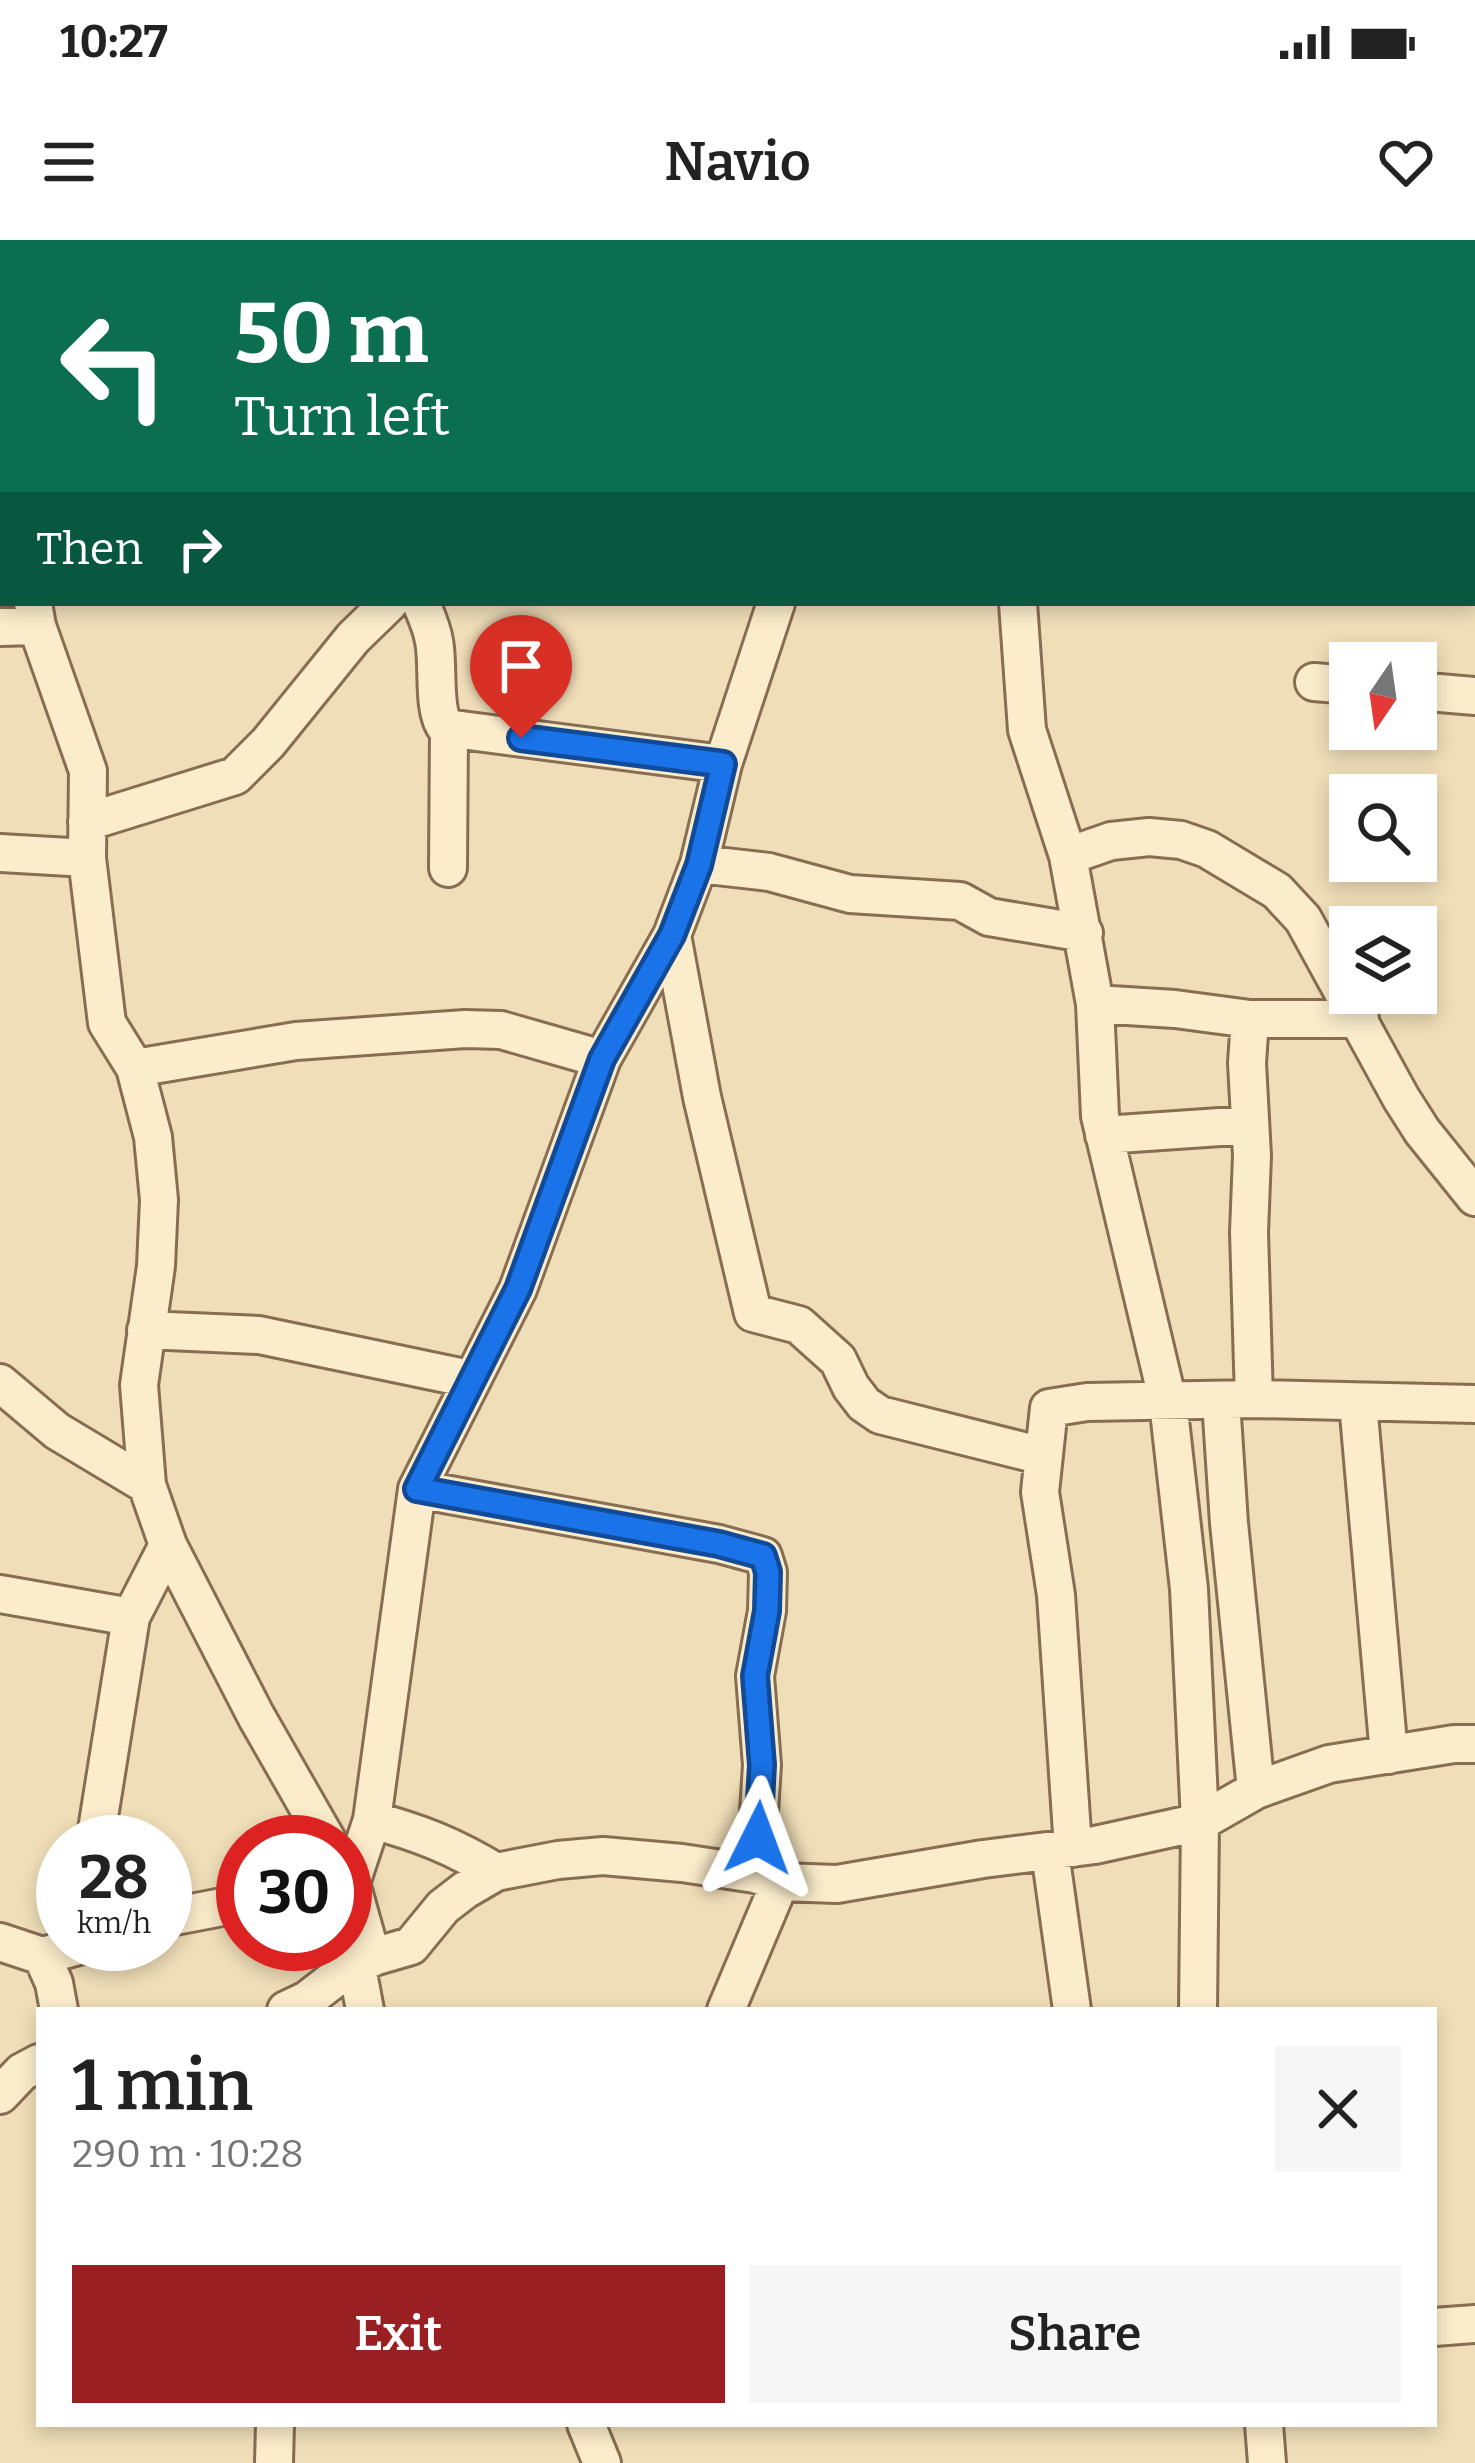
<!DOCTYPE html>
<meta charset="utf-8">
<style>
body{margin:0;font-family:Bitter,serif;background:#f6f6f6;color:#222;height:100vh;display:flex;flex-direction:column;font-size:45px;white-space:nowrap}
*{box-sizing:border-box;margin:0}
p{font-size:39px;color:#767676}
.icon{flex:none;width:66px;height:66px;fill:none;stroke:currentColor;stroke-width:2;stroke-linecap:round;stroke-linejoin:round}
.map{position:relative;flex:1;overflow:hidden}
.sheet{position:absolute;left:36px;top:1767px;width:1401px;height:420px;display:flex;flex-direction:column;background:#fff;border-radius:0px;box-shadow:0 6px 18px #0003}
.sheet>*{flex:none}
.banner{position:absolute;left:0px;top:0px;width:1476px;height:366px;box-shadow:0 6px 18px #0003;background:#0b6e4f;color:#fff;overflow:hidden}
.needle{width:78px;rotate:193deg}
.tools{position:absolute;left:1329px;top:402px;display:grid;gap:24px}
.tools a{display:grid;place-items:center;width:108px;height:108px;border-radius:0px;background:#fff;box-shadow:0 6px 18px #0003;font-size:60px}
.speed{position:absolute;left:36px;top:1575px;display:flex;gap:24px;font-size:60px;font-weight:700;text-align:center}
.speed>*{display:grid;place-content:center;width:156px;height:156px;border-radius:50%;background:#fff;box-shadow:0 6px 18px #0003;line-height:1}
.speed small{font-size:30px;font-weight:400}
.speed .limit{border:18px solid #d22;background:#fff;color:#111}
.pin{position:absolute;display:grid;place-items:center;width:102px;height:102px;color:#fff;margin:-123px -51px;border-radius:50% 50% 50% 0;rotate:-45deg;box-shadow:0 0 12px #0007}
.pin .icon{rotate:45deg}
.me{position:absolute;width:132px;margin:-66px;rotate:3deg;stroke-linejoin:round;filter:drop-shadow(0 0 9px #0008)}
.turn{display:flex;align-items:center;gap:42px;height:252px;padding:0 36px;font-size:54px}
.turn .icon{width:156px;height:156px;stroke-width:2.5}
.turn b{display:block;font-size:84px;line-height:102px}
.then{display:flex;align-items:center;height:114px;padding:0 36px;background:#0003;gap:24px;font-size:45px}
.round{display:grid;place-items:center;flex:none;width:126px;height:126px;border-radius:0px;background:#f6f6f6}
.head{display:flex;align-items:center;justify-content:space-between;height:204px;padding:0 36px}
h1{font-size:72px;font-weight:600;line-height:90px}
.action{display:flex;gap:24px;margin-top:auto;padding:24px 36px}
.action a{flex:1;height:138px;border-radius:0px;background:#9a1f23;color:#fff;font-size:48px;font-weight:600;line-height:138px;text-align:center}
.action a+a{background:#f6f6f6;color:#222}
.status{display:flex;justify-content:space-between;align-items:center;height:84px;padding:0 60px;background:#fff;direction:ltr}
.status svg{height:33px;fill:currentColor}
header{display:flex;justify-content:space-between;align-items:center;height:156px;padding:0 36px;background:#fff;font-size:54px;font-weight:600}
.map>svg:first-child{display:block}
.lines{fill:none;stroke-linecap:round;stroke-linejoin:round}
.street-casing{stroke:#876d52;stroke-width:42}
.street{stroke:#fbeccb;stroke-width:36}
.route-casing{stroke:#114b97;stroke-width:30}
.route{stroke:#1a73e8;stroke-width:21}
</style>
<div class="status"><b>10:27</b><svg viewBox="0 0 49 12"><path d="M0 12V9h3v3zM5 12V6h3v6zM10 12V3h3v9zM15 12V0h3v12zM26 1h20v11H26zM47 4h2v5h-2z"/></svg></div>
<header><svg class="icon" aria-label="menu" viewBox="0 0 24 24"><path d="M4 6h16M4 12h16M4 18h16"/></svg>Navio<svg class="icon" aria-label="heart" viewBox="0 0 24 24"><path d="M12 20l-8-8c-3-5 5-10 8-4 3-6 11-1 8 4z"/></svg></header>
<div class="map">
<svg width="1475" height="2223" viewBox="0 0 1475 2223">
<rect width="100%" height="100%" fill="#f0deb8"/>
<g class="lines">
<defs>
<path id="street" d="M1014,0V3
M490,3L491,0
M585,3L586,0
M890,3L891,0
M1455,3V0
M0,200L3,215
M1473,210L1475,213
M33,363L37,386L88,531L87,618L107,783L135,828L153,897L159,960L156,1026L139,1145L147,1245
M421,363C426,375 432,388 434,401C439,425 432,471 446,488L723,524
M1018,363L1027,490L1068,616L1095,764L1100,876L1168,1162L1189,1349L1200,1582L1198,1770
M0,387L37,386
M1314,442L1350,445
M1416,451L1475,456
M87,582L235,536L268,503L353,398L389,363
M0,613L87,618
M1068,616L1111,601L1149,597L1181,600L1207,609L1277,651L1303,679L1401,858L1422,891L1475,957
M699,624L769,632L850,654L960,661L989,677L1084,693
M448,628L449,489
M672,695L702,857L753,1073L799,1085L838,1120L851,1147L864,1164L880,1175L1043,1216
M1095,764L1175,769L1250,779H1360
M1250,779L1247,823L1252,916L1249,992L1254,1159
M135,828L296,801L465,789L501,790L602,819
M1104,895L1249,885
M146,1090L259,1095L470,1139
M0,1143L57,1191L147,1245L168,1305L256,1476L328,1602
M1221,1161L1229,1283L1256,1550
M1358,1163L1389,1515
M417,1249L719,1304L763,1316L768,1332L767,1371L755,1436L762,1525L755,1634
M0,1354L131,1377
M372,1580C420,1593 453,1606 496,1632
M95,1602L131,1377L168,1305
M1073,1608L1056,1355L1040,1252L1049,1168L1087,1162L1254,1159L1475,1164
M1050,1612L1072,1770
M345,1633L351,1643L372,1718
M351,1643L372,1580L417,1249L518,1049L602,819L672,695L699,624L723,524L776,363
M165,1678L243,1663
M0,1702L42,1716L54,1743L59,1770
M42,1716L86,1704
M356,1722L365,1770
M286,1770L307,1760L356,1722L411,1706L443,1667L465,1650L496,1632L558,1620L603,1616L682,1623L755,1634L780,1642L837,1644L983,1619L1095,1605L1200,1582L1256,1550L1329,1524L1454,1504H1475
M726,1770L780,1642
M0,1855L22,1832L39,1823
M1434,2087L1475,2084
M586,2184L602,2223
M1264,2184L1267,2223
M274,2223L275,2184"/>
</defs>
<!-- street casing -->
<use href="#street" class="street-casing"/>
<!-- street -->
<use href="#street" class="street"/>
</g>
<g class="lines">
<defs>
<path id="route" d="M521,498L723,524L699,625L672,695L602,819L518,1049L417,1249L719,1304L763,1316L768,1332L767,1371L755,1436L762,1525L758,1598"/>
</defs>
<!-- route casing -->
<use href="#route" class="route-casing"/>
<!-- route -->
<use href="#route" class="route"/>
</g>
</svg>
<div class="tools">
<a><svg class="needle" viewBox="-14 -14 28 28"><path d="M0-13l5 13h-10z" fill="#e53935"/><path d="M0 13l5-13h-10z" fill="#767676"/></svg></a>
<a><svg class="icon" aria-label="search" viewBox="0 0 24 24"><circle cx="10" cy="10" r="6"/><path d="M15 15l6 6"/></svg></a>
<a><svg class="icon" aria-label="layers" viewBox="0 0 24 24"><path d="M12 4l9 5-9 5-9-5zM3 14l9 5 9-5"/></svg></a>
</div>
<div class="speed"><div>28<small>km/h</small></div><div class="limit">30</div></div>
<div class="pin" style="left:521px;top:498px;background:#d93025"><svg class="icon" aria-label="arrive" viewBox="0 0 24 24"><path d="M6 21V4h12l-3 4 3 4H6"/></svg></div>
<svg class="me" style="left:758px;top:1598px" viewBox="-20 -20 40 40"><path d="M0-17L14 15 0 8-14 15z" fill="#1a73e8" stroke="#fff" stroke-width="4"/></svg>
<div class="banner">
<div class="turn"><svg class="icon" aria-label="left" viewBox="0 0 24 24"><path d="M17 20v-9H6M10 6l-5 5 5 5"/></svg><div><b>50 m</b>Turn left</div></div>
<div class="then">Then<svg class="icon" aria-label="right" viewBox="0 0 24 24"><path d="M7 20v-9h11M14 6l5 5-5 5"/></svg></div>
</div>
<section class="sheet">
<div class="head"><div><h1>1 min</h1><p>290 m · 10:28</p></div><a class="round"><svg class="icon" aria-label="close" viewBox="0 0 24 24"><path d="M6 6l12 12M18 6L6 18"/></svg></a></div>
<div class="action"><a>Exit</a><a>Share</a></div>
</section>
</div>
